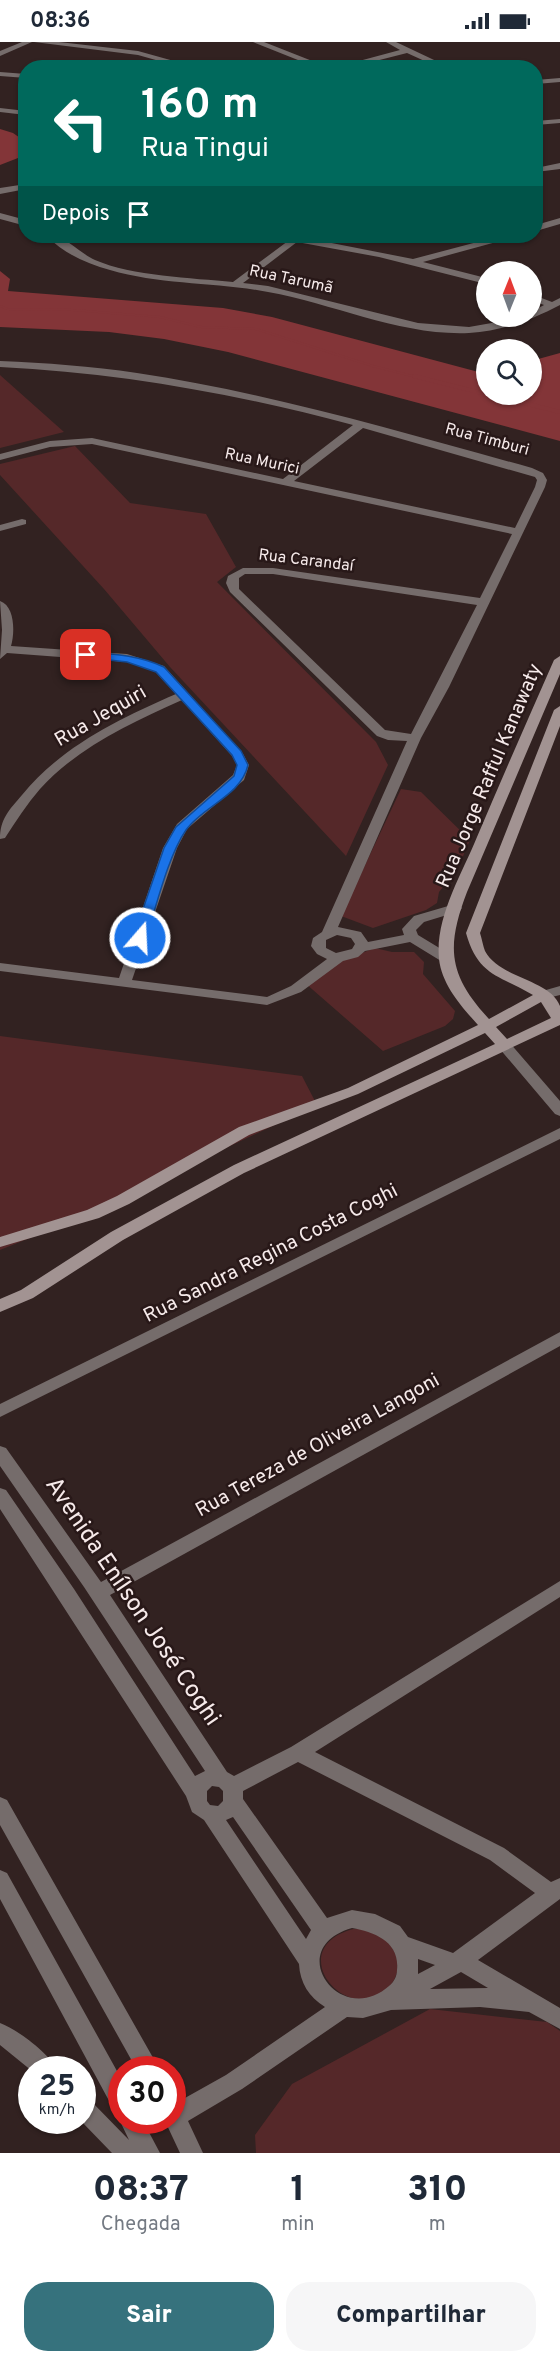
<!DOCTYPE html>
<html lang="pt">
<meta charset="utf-8">
<style>
body{margin:0;font-family:Overpass,sans-serif;background:#f6f6f7;color:#1f2937;height:100vh;display:flex;flex-direction:column;font-size:22px;white-space:nowrap}
*{box-sizing:border-box;margin:0}
p{font-size:20px;color:#747a83}
.icon{flex:none;width:33px;height:33px;fill:none;stroke:currentColor;stroke-width:2;stroke-linecap:round;stroke-linejoin:round}
.map{position:relative;height:2111px;overflow:hidden}
.side{display:flex;flex-direction:column;background:#fff;flex:1}
.side>*{flex:none}
.guide{position:absolute;left:18px;top:18px;width:525px;height:183px;border-radius:24px;box-shadow:0 2px 4px #0004;background:#00695c;color:#fff;overflow:hidden}
.needle{width:39px;rotate:1deg}
.fabs{position:absolute;left:476px;top:219px;display:grid;gap:12px}
.fabs a{display:grid;place-items:center;width:66px;height:66px;border-radius:50%;background:#fff;box-shadow:0 2px 4px #0004;font-size:30px}
.speed{position:absolute;left:18px;top:2014px;display:flex;gap:12px;font-size:30px;font-weight:700;text-align:center}
.speed>*{display:grid;place-content:center;width:78px;height:78px;border-radius:50%;background:#fff;box-shadow:0 2px 4px #0004;line-height:1}
.speed small{font-size:15px;font-weight:400}
.speed .limit{border:9px solid #d22;background:#fff;color:#111}
.pin{position:absolute;display:grid;place-items:center;width:51px;height:51px;color:#fff;margin:-26px;border-radius:12px;box-shadow:0 3px 9px #0006}
.me{position:absolute;width:66px;margin:-33px;rotate:19deg;stroke-linejoin:round;filter:drop-shadow(0 0 4px #0008)}
.turn{display:flex;align-items:center;gap:21px;height:126px;padding:0 24px;font-size:27px}
.turn .icon{width:78px;height:78px;stroke-width:2.5}
.turn b{display:block;font-size:42px;line-height:51px}
.then{display:flex;align-items:center;height:57px;padding:0 24px;background:#0003;gap:12px;font-size:22px}
.eta{display:flex;justify-content:space-evenly;align-items:center;height:102px;text-align:center}
.eta b{font-size:36px;font-weight:800;line-height:42px}
.cta{display:flex;gap:12px;margin-top:auto;padding:12px 24px}
.cta a{flex:1;height:69px;border-radius:24px;background:#36727d;color:#fff;font-size:24px;font-weight:800;line-height:69px;text-align:center}
.cta a+a{background:#f6f6f7;color:#1f2937}
.status{display:flex;justify-content:space-between;align-items:center;height:42px;padding:0 30px;background:#fff;direction:ltr}
.status svg{height:16px;fill:currentColor}
.map>svg:first-child{display:block}
.green{fill:#552829}
.forest{fill:#833538}
.lines{fill:none;stroke-linecap:round;stroke-linejoin:round}
.stream-far1{stroke:#833538;stroke-width:2}
.stream{stroke:#833538;stroke-width:4}
.minor{fill:#756c6b;fill-rule:evenodd}
.tertiary{fill:#756c6b;fill-rule:evenodd}
.secondary{fill:#a29392;fill-rule:evenodd}
.route{fill:#1a73e8;stroke:#114b97;stroke-width:1.5}
.labels{text-anchor:middle;dominant-baseline:central;stroke-width:5;stroke-linejoin:round;paint-order:stroke}
.far-street-label{font-size:16px;fill:#f6eaea;stroke:#281818}
.street-label{font-size:20px;fill:#f6eaea;stroke:#281818}
.near-street-label{font-size:24px;fill:#f6eaea;stroke:#281818}
</style>
<div class="status"><b>08:36</b><svg viewBox="0 0 49 12"><path d="M0 12V9h3v3zM5 12V6h3v6zM10 12V3h3v9zM15 12V0h3v12zM26 1h20v11H26zM47 4h2v5h-2z"/></svg></div>
<div class="map">
<svg width="560" height="2111" viewBox="0 0 560 2111">
<rect width="100%" height="100%" fill="#322221"/>
<!-- green -->
<path class="green" d="M0,333L64,390L0,406Z
M75,404L130,461L206,472L236,525L217,540L376,700L388,723L346,814L170,625L104,547L0,433V422Z
M401,747L421,750L470,798L457,828L439,850L437,861L426,868L373,886L341,874Z
M375,906L392,910H414L424,920L423,932L455,969L453,977L445,984L383,1009L305,941L338,920Z
M0,994L302,1034L317,1063L62,1183L0,1208Z
M353,1887C360,1887 369,1887 375,1890C395,1900 406,1925 390,1944C349,1989 280,1907 353,1887Z
M430,1967L547,1980L560,1989V2111H256L255,2093L292,2042Z"/>
<!-- forest -->
<path class="forest" d="M0,87L13,91L26,100L25,110L18,116L0,123Z
M0,229L10,237L8,249L223,266L272,275L486,332V352H531V319L560,311V399L228,310L164,297L109,290L0,285Z"/>
<g class="lines">
<!-- stream-far1 -->
<path class="stream-far1" d="M0,264L7,267L73,268L160,275L201,285L256,287L373,324L420,336"/>
<!-- stream -->
<path class="stream" d="M414,334L486,352
M489,352L560,370"/>
<!-- minor -->
<path class="minor" d="M22,0H32L0,14V9Z
M34,0H59L138,9L199,26H184L138,13Z
M253,0H264L330,26H318Z
M386,0H396L451,26H440L407,11L348,26H333L400,8Z
M0,30L26,32V36L0,34Z
M0,66L26,69V73L0,70Z
M560,77V81L536,83V79Z
M560,121V127L536,130V126Z
M0,171L26,178V184L0,177Z
M560,176V182L536,189V183Z
M47,194C64,192 79,211 95,218C132,234 192,236 233,240L288,199L268,196L267,194H296L413,217L500,194H512L511,196L423,220L486,236V242L379,215L297,200L243,241L268,244L418,281L469,285L531,274V270L544,263L531,258V252L552,260L560,256V263C531,278 503,289 469,291C401,294 335,262 268,250C216,240 161,243 110,228C87,222 63,211 47,194Z
M0,319C46,321 91,324 137,331C271,351 401,390 532,426L543,431L547,438L545,445L449,645L421,696L338,885L361,890L368,900L404,893L402,887L414,874L455,862L460,863L462,866L460,869L424,880L416,888L418,893L451,913L453,916L451,919H441L410,900L365,909L358,915L343,919L301,950L267,963L0,929V921L119,936L163,806L177,782L233,733L237,723L232,714L182,658C131,681 78,705 40,747C27,762 16,779 5,796L0,797C0,777 9,768 22,753C62,704 119,677 176,652L156,630L127,620L7,611L0,617L2,588L0,559C15,564 15,591 11,604L127,612L164,624L243,712L249,723L244,738L187,787L177,806L132,938L267,955L291,944L327,917L317,912L311,904L313,896L322,890L407,699L388,698L377,694L230,550L226,541L228,534L243,526H273L480,556L512,492L92,402L50,405L0,418V412L50,399L92,396L283,437L353,383C237,352 121,331 0,325ZM363,386L535,435L537,438L535,445L515,486L294,439ZM245,532H273L477,563L411,692L385,688L239,547V536ZM337,893L351,896L355,902L352,907L336,911L326,906V898Z
M22,477L26,478V482L0,489V483Z
M504,998L509,1000L560,1059V1074L555,1072L499,1006L497,1003Z
M560,1086V1097L0,1375V1362Z
M560,1290V1304L110,1553L227,1730L234,1734L291,1705L560,1539V1555L315,1710L504,1806L551,1840L560,1836V1857L478,1918L560,1966V1987L529,1970L480,1965L391,1968L363,1976L347,1975L242,2047L188,2079L203,2111H180L165,2079H172V2060L176,2061L226,2033L325,1965C309,1955 300,1941 299,1922L204,1778L192,1770L186,1754L0,1467V1446L6,1448L74,1547L195,1734L205,1729L84,1545L0,1424V1404L6,1406L101,1540ZM298,1720L490,1818L535,1851L453,1911L408,1895L400,1884L375,1872L352,1868L327,1876L243,1757V1749ZM212,1744L219,1745L223,1749V1759L218,1764L210,1763L207,1759V1749ZM233,1775L311,1888L306,1897L226,1778ZM352,1886C375,1890 400,1900 397,1928C397,1934 394,1940 389,1944C340,1987 282,1906 352,1886ZM418,1917L435,1923L418,1932ZM461,1930L488,1946L430,1947Z
M0,1755L7,1758L160,2028H137L0,1783Z
M0,1828L7,1831L122,2038V2071L114,2068L0,1857Z
M0,1981C18,1988 49,2011 57,2028L32,2029L0,2003Z
M82,2055L90,2058L129,2098L120,2079L122,2075V2079H143L160,2111H112L81,2079H82Z"/>
<!-- tertiary -->
<path class="tertiary" d="M560,36V40L536,42V38Z
M26,142V147L0,152V146Z
M560,944V953L544,957L537,953L539,950Z"/>
<!-- secondary -->
<path class="secondary" d="M560,614V632L467,850C446,905 448,933 489,977L533,953C499,933 478,934 466,891L554,668L560,664V684L480,891C482,897 483,904 485,909C500,937 550,937 560,964C560,969 560,977 560,983L244,1131L123,1198L33,1256L0,1270V1257L21,1248L111,1190L234,1123L495,1002L485,991L358,1052L249,1093L129,1162L99,1176L0,1205V1195L87,1168L117,1154L239,1085L348,1046L478,983C461,964 442,943 439,917C435,875 462,832 477,795C502,736 528,677 554,618ZM541,960L551,976L507,997L496,985Z"/>
</g>
<!-- route -->
<path class="route" d="M86,610C114,612 139,613 164,625L241,709L248,723C241,754 203,764 186,788C168,814 156,866 146,896L140,900L133,896L164,806L176,785L234,734L237,723L232,713L156,630L127,620L82,615L81,613Z"/>
<g class="labels">
<!-- far-street labels -->
<g class="far-street-label">
<text transform="translate(291 238) rotate(12)">Rua Tarumã</text>
<text transform="translate(487 398) rotate(15)">Rua Timburi</text>
<text transform="translate(262 420) rotate(12)">Rua Murici</text>
<text transform="translate(306 519) rotate(7)">Rua Carandaí</text>
</g>
<!-- street labels -->
<g class="street-label">
<text transform="translate(101 675) rotate(-30)">Rua Jequiri</text>
<text transform="translate(490 734) rotate(-67)">Rua Jorge Rafful Kanawaty</text>
<text transform="translate(271 1212) rotate(-27)">Rua Sandra Regina Costa Coghi</text>
<text transform="translate(318 1404) rotate(-29)">Rua Tereza de Oliveira Langoni</text>
</g>
<!-- near-street labels -->
<g class="near-street-label">
<text transform="translate(132 1560) rotate(56)">Avenida Enílson José Coghi</text>
</g>
</g>
</svg>
<div class="fabs">
<a><svg class="needle" viewBox="-14 -14 28 28"><path d="M0-13l5 13h-10z" fill="#e53935"/><path d="M0 13l5-13h-10z" fill="#747a83"/></svg></a>
<a><svg class="icon" aria-label="search" viewBox="0 0 24 24"><circle cx="10" cy="10" r="6"/><path d="M15 15l6 6"/></svg></a>
</div>
<div class="speed"><div>25<small>km/h</small></div><div class="limit">30</div></div>
<div class="pin" style="left:86px;top:613px;background:#d93025"><svg class="icon" aria-label="arrive" viewBox="0 0 24 24"><path d="M6 21V4h12l-3 4 3 4H6"/></svg></div>
<svg class="me" style="left:140px;top:896px" viewBox="-20 -20 40 40"><circle r="17" fill="#1a73e8" stroke="#fff" stroke-width="3"/><path d="M0-11L8 9 0 5-8 9z" fill="#fff"/></svg>
<div class="guide">
<div class="turn"><svg class="icon" aria-label="left" viewBox="0 0 24 24"><path d="M17 20v-9H6M10 6l-5 5 5 5"/></svg><div><b>160 m</b>Rua Tingui</div></div>
<div class="then">Depois<svg class="icon" aria-label="arrive" viewBox="0 0 24 24"><path d="M6 21V4h12l-3 4 3 4H6"/></svg></div>
</div>
</div>
<section class="side">
<div class="eta">
<div><b>08:37</b><p>Chegada</p></div>
<div><b>1</b><p>min</p></div>
<div><b>310</b><p>m</p></div>
</div>
<div class="cta"><a>Sair</a><a>Compartilhar</a></div>
</section>
